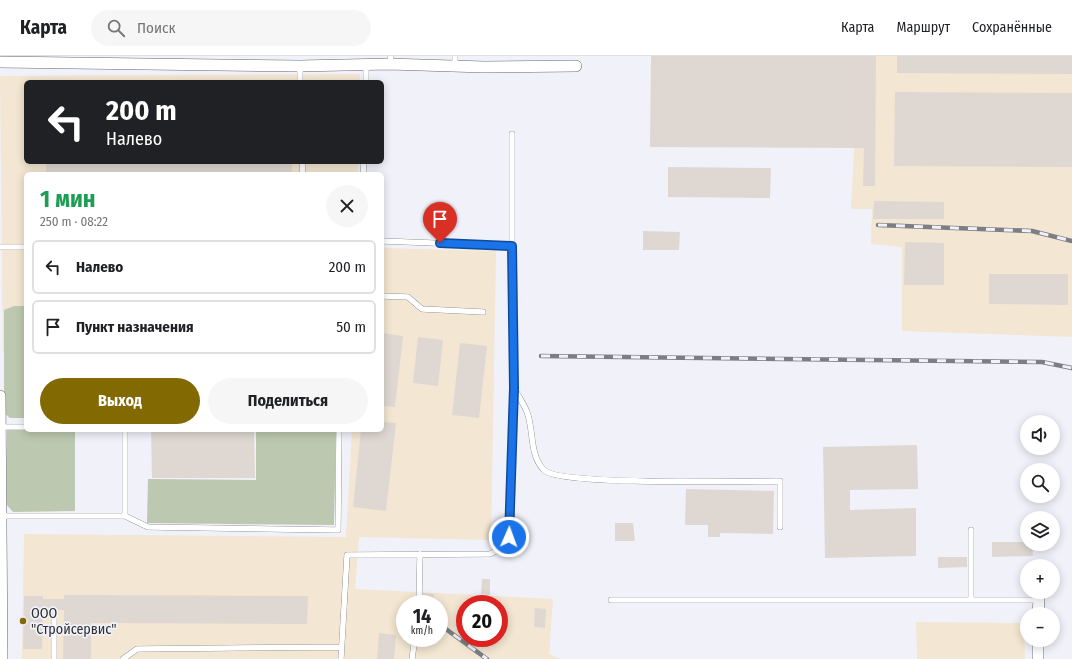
<!DOCTYPE html>
<html lang="ru">
<meta charset="utf-8">
<style>
body{margin:0;font-family:"Fira Sans Condensed",sans-serif;background:#f6f6f6;color:#202124;height:100vh;display:flex;flex-direction:column;font-size:15px;white-space:nowrap}
*{box-sizing:border-box;margin:0}
p{font-size:13px;color:#757577}
.icon{flex:none;width:22px;height:22px;fill:none;stroke:currentColor;stroke-width:2;stroke-linecap:round;stroke-linejoin:round}
.map{position:relative;flex:1;overflow:hidden}
.side{position:absolute;left:24px;top:116px;width:360px;height:260px;display:flex;flex-direction:column;background:#fff;border-radius:6px;box-shadow:0 2px 10px #0003}
.side>*{flex:none}
.banner{position:absolute;left:24px;top:24px;width:360px;height:84px;border-radius:6px;box-shadow:0 2px 10px #0003;background:#202124;color:#fff;overflow:hidden}
.buttons{position:absolute;left:1020px;top:359px;display:grid;gap:8px}
.buttons a{display:grid;place-items:center;width:40px;height:40px;border-radius:50%;background:#fff;box-shadow:0 2px 10px #0003;font-size:20px}
.speed{position:absolute;left:396px;top:539px;display:flex;gap:8px;font-size:20px;font-weight:700;text-align:center}
.speed>*{display:grid;place-content:center;width:52px;height:52px;border-radius:50%;background:#fff;box-shadow:0 2px 10px #0003;line-height:1}
.speed small{font-size:10px;font-weight:400}
.speed .limit{border:6px solid #d22;background:#fff;color:#111}
.pin{position:absolute;display:grid;place-items:center;width:34px;height:34px;color:#fff;margin:-41px -17px;border-radius:50% 50% 50% 0;rotate:-45deg;box-shadow:0 0 4px #0007}
.pin .icon{rotate:45deg}
.me{position:absolute;width:44px;margin:-22px;rotate:2deg;stroke-linejoin:round;filter:drop-shadow(0 0 3px #0008)}
.turn{display:flex;align-items:center;gap:14px;height:84px;padding:0 16px;font-size:18px}
.turn .icon{width:52px;height:52px;stroke-width:2.5}
.turn b{display:block;font-size:28px;line-height:34px}
.round{display:grid;place-items:center;flex:none;width:42px;height:42px;border-radius:21px;background:#f6f6f6}
.summary{display:flex;align-items:center;justify-content:space-between;height:68px;padding:0 16px}
h1{font-size:24px;font-weight:700;line-height:30px;color:#1e9e55}
.button{display:flex;gap:8px;margin-top:auto;padding:8px 16px}
.button a{flex:1;height:46px;border-radius:24px;background:#826902;color:#fff;font-size:16px;font-weight:700;line-height:46px;text-align:center}
.button a+a{background:#f6f6f6;color:#202124}
ul{padding:0;list-style:none}
li{display:flex;align-items:center;gap:12px;height:54px;margin:0 8px 6px;padding:0 8px;border:2px solid #e0e0e0;border-radius:6px}
li div{flex:1}
li b{display:block;font-size:15px}
li em{font-style:normal}
header{display:flex;align-items:center;gap:24px;box-sizing:border-box;height:56px;padding:0 20px;background:#fff;border-bottom:1px solid #e0e0e0}
header strong{font-size:19px}
nav{display:flex;gap:22px;margin-inline-start:auto;font-size:14px}
.search{width:280px;height:36px;background:#f6f6f6;display:flex;align-items:center;gap:10px;box-sizing:border-box;padding:0 14px;border-radius:22px;color:#757577;font-size:15px}
.map>svg:first-child{display:block}
.industrial{fill:#f3e6d2;fill-rule:evenodd}
.green{fill:#bcc8af}
.building{fill:#dfd8d2}
.lines{fill:none;stroke-linecap:round;stroke-linejoin:round}
.service-casing{stroke:#686970;stroke-width:6}
.minor-casing{stroke:#686970;stroke-width:12}
.service{stroke:#fff;stroke-width:5.5}
.minor{stroke:#fff;stroke-width:11}
.rail-casing{stroke:#7d7e83;stroke-width:4.5}
.rail{stroke:#f0f1f9;stroke-width:3;stroke-dasharray:9;stroke-linecap:butt}
.route-casing{stroke:#114b97;stroke-width:10}
.route{stroke:#1a73e8;stroke-width:7}
.poi-dot{fill:#826902;stroke:#f0f1f9;stroke-width:1.5}
.labels{text-anchor:middle;dominant-baseline:central;stroke-width:3.5;stroke-linejoin:round;paint-order:stroke}
.poi-label{font-size:14px;fill:#2e2f32;stroke:#f0f1f9;text-anchor:start}
</style>
<header>
<strong>Карта</strong>
<div class="search"><svg class="icon" aria-label="search" viewBox="0 0 24 24"><circle cx="10" cy="10" r="6"/><path d="M15 15l6 6"/></svg>Поиск</div>
<nav><a>Карта</a><a>Маршрут</a><a>Сохранённые</a></nav>
</header>
<div class="map">
<svg width="1072" height="603" viewBox="0 0 1072 603">
<rect width="100%" height="100%" fill="#f0f1f9"/>
<!-- industrial -->
<path class="industrial" d="M859,0H1072V281L902,275V191L871,188L872,153H851Z
M360,18V26H26V106H358V118H26V294L3,296L0,20Z
M382,192L496,195L491,484L359,481L355,533L553,543L549,598L561,603H22L24,478L346,481L352,374H382ZM405,548H439V582H405ZM465,548H499V582H465Z
M916,566L1024,567L1025,603H917Z"/>
<!-- green -->
<path class="green" d="M14,250H26V362H10L4,357V254Z
M7,374H75V455L13,456L6,448Z
M256,374H336L334,469L147,467L148,423L256,424Z"/>
<!-- building -->
<path class="building" d="M651,0H876L875,130H863L864,92L650,91Z
M897,0H1072V18L897,17Z
M895,36L1072,37V111L894,110Z
M46,106H292V118H46Z
M668,111L771,112L770,142L668,141Z
M874,145L944,146V163H873Z
M643,175L680,176L679,194H643Z
M905,186L944,187V229H904Z
M989,218H1068V249L989,248Z
M382,277L403,280L395,351L382,350Z
M418,281L443,284L438,330L413,327Z
M460,287L487,290L479,362L452,359Z
M382,366L396,367L386,455L353,451L361,374H382Z
M151,374H254L255,422H152Z
M917,389L918,433L850,434V454L916,452V500L825,502L823,391Z
M686,433L774,435L773,478L720,477V481H708V469H685Z
M615,467H633L635,485H615Z
M992,486H1027V488H1032L1033,500L992,501Z
M938,501H967V511L938,512Z
M482,523H490V539L481,538Z
M423,537L434,538V546L423,545Z
M64,539L308,540L307,568L91,567V603H63L64,554H43L42,593H23L24,540H43V543H64Z
M535,552L546,553L545,572L534,571Z
M379,577L396,579L394,603H377Z"/>
<g class="lines">
<defs>
<path id="service" d="M455,0V10
M389,8L391,0
M300,10V26
M366,26V8
M302,106L303,118
M363,118L364,106
M382,185L512,190V78
M0,191H26
M382,240L408,241L422,253L483,256
M514,332C518,340 524,348 527,356C534,374 529,399 544,414C559,430 747,425 780,425V471
M0,371H26
M2,460H125V374
M125,460L148,471L338,474L339,374
M971,474V544
M611,544H1039
M419,548L420,498
M54,603V561
M123,603L137,593L341,591
M341,603L347,499L490,498L502,492L509,481L514,332L512,190
M412,603L415,582"/>
<path id="minor" d="M0,6L300,10L389,8L484,11L576,10
M0,340L2,603
M1038,558L1039,544
M1038,603V584"/>
</defs>
<!-- service casing -->
<use href="#service" class="service-casing"/>
<!-- minor casing -->
<use href="#minor" class="minor-casing"/>
<!-- service -->
<use href="#service" class="service"/>
<!-- minor -->
<use href="#minor" class="minor"/>
<defs>
<path id="rail" d="M878,169L1032,175L1072,185
M541,300L1042,306L1072,312
M439,568L487,603"/>
</defs>
<!-- rail casing -->
<use href="#rail" class="rail-casing"/>
<!-- rail -->
<use href="#rail" class="rail"/>
</g>
<g class="lines">
<defs>
<path id="route" d="M440,187L512,190L514,332L509,481"/>
</defs>
<!-- route casing -->
<use href="#route" class="route-casing"/>
<!-- route -->
<use href="#route" class="route"/>
</g>
<!-- markers -->
<circle class="poi-dot" cx="23" cy="565" r="4"/>
<g class="labels">
<!-- poi labels -->
<g class="poi-label">
<text x="31" y="557">ООО<tspan x="31" dy="16">"Стройсервис"</tspan></text>
</g>
</g>
</svg>
<div class="buttons">
<a><svg class="icon" aria-label="sound" viewBox="0 0 24 24"><path d="M4 9h4l5-4v14l-5-4H4zM17 9q2 3 0 6"/></svg></a>
<a><svg class="icon" aria-label="search" viewBox="0 0 24 24"><circle cx="10" cy="10" r="6"/><path d="M15 15l6 6"/></svg></a>
<a><svg class="icon" aria-label="layers" viewBox="0 0 24 24"><path d="M12 4l9 5-9 5-9-5zM3 14l9 5 9-5"/></svg></a>
<a>+</a>
<a>−</a>
</div>
<div class="speed"><div>14<small>km/h</small></div><div class="limit">20</div></div>
<div class="pin" style="left:440px;top:187px;background:#d93025"><svg class="icon" aria-label="arrive" viewBox="0 0 24 24"><path d="M6 21V4h12l-3 4 3 4H6"/></svg></div>
<svg class="me" style="left:509px;top:481px" viewBox="-20 -20 40 40"><circle r="17" fill="#1a73e8" stroke="#fff" stroke-width="3"/><path d="M0-11L8 9 0 5-8 9z" fill="#fff"/></svg>
<div class="banner">
<div class="turn"><svg class="icon" aria-label="left" viewBox="0 0 24 24"><path d="M17 20v-9H6M10 6l-5 5 5 5"/></svg><div><b>200 m</b>Налево</div></div>
</div>
<section class="side">
<div class="summary"><div><h1>1 мин</h1><p>250 m · 08:22</p></div><a class="round"><svg class="icon" aria-label="close" viewBox="0 0 24 24"><path d="M6 6l12 12M18 6L6 18"/></svg></a></div>
<ul>
<li><svg class="icon" aria-label="left" viewBox="0 0 24 24"><path d="M17 20v-9H6M10 6l-5 5 5 5"/></svg><div><b>Налево</b></div><em>200 m</em></li>
<li><svg class="icon" aria-label="arrive" viewBox="0 0 24 24"><path d="M6 21V4h12l-3 4 3 4H6"/></svg><div><b>Пункт назначения</b></div><em>50 m</em></li>
</ul>
<div class="button"><a>Выход</a><a>Поделиться</a></div>
</section>
</div>
